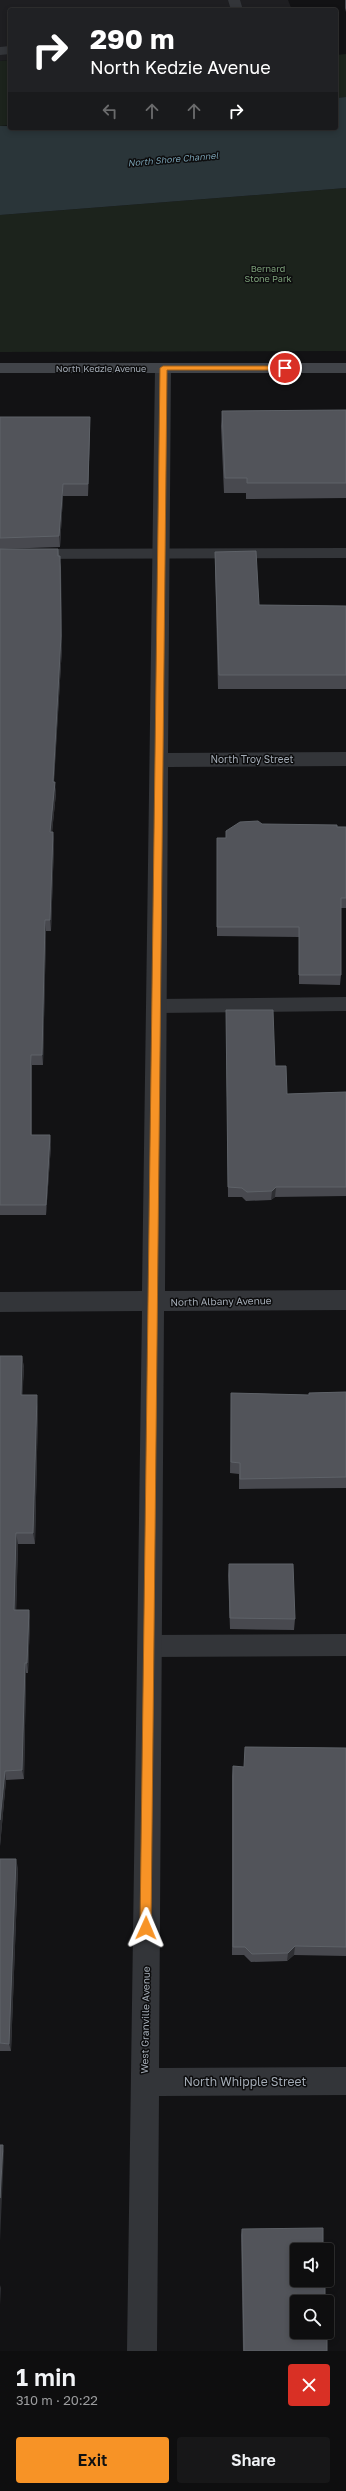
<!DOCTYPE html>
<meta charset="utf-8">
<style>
body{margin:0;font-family:"Golos Text",sans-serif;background:#171718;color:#f1f3f6;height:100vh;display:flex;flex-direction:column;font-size:15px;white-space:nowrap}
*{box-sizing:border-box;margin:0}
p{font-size:13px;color:#9b9c9e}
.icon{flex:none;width:22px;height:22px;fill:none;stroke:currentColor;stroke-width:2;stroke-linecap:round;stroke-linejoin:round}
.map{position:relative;height:2351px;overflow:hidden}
.drawer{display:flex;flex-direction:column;background:#0e0e0f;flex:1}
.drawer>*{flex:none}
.hud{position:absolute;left:8px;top:8px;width:330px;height:122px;border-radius:4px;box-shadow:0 2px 6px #0003,0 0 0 1px #2e2e2f;background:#202124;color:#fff;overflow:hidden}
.fabs{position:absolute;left:290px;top:2243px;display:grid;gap:8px}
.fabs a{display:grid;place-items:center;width:44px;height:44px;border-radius:4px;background:#0e0e0f;box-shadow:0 2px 6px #0003,0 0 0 1px #2e2e2f;font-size:20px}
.pin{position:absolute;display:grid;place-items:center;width:34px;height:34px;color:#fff;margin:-17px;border:2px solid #fff;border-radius:50%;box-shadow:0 1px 4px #0007}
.me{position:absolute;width:44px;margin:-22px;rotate:1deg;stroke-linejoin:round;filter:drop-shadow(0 0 3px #0008)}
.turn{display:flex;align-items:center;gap:14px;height:84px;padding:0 16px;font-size:18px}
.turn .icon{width:52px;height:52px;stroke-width:2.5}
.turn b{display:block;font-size:28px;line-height:34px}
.lanes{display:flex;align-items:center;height:38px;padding:0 16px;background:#0003;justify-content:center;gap:20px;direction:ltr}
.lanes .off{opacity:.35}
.round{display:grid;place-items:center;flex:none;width:42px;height:42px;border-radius:4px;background:#171718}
.overview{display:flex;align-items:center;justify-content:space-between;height:68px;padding:0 16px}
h1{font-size:24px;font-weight:600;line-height:30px}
.button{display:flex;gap:8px;margin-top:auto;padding:8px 16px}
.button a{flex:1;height:46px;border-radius:4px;background:#f79326;color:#111;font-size:16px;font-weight:600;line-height:46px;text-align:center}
.button a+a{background:#171718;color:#f1f3f6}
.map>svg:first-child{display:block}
.built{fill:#1e1e21}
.green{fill:#1c231c}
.water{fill:#2a3539}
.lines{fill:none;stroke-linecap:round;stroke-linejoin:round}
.lane{fill:#333539;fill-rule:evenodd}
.street{fill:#333539;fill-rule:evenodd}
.secondary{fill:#414449;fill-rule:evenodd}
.wall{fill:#48494f}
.shaded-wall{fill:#2e2f33}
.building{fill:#52545a;stroke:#5e6268}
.route{fill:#f79326;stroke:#a16019}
.labels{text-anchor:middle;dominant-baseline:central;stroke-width:3;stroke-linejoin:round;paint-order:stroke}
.far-water-label{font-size:9px;font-style:italic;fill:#789fb1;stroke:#0d0d0e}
.far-park-label{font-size:9px;fill:#7ca079;stroke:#0d0d0e}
.far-street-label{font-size:9px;fill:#a3abb5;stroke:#0d0d0e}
.street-label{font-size:10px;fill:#a3abb5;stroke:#0d0d0e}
.near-street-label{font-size:12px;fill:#a3abb5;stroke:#0d0d0e}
</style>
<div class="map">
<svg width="346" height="2351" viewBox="0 0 346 2351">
<rect width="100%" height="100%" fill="#121214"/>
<!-- built -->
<path class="built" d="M0,0H288L292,10H10V60L0,61Z"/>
<!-- green -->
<path class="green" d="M346,54V97L336,98V55Z
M10,60V125L0,126V61Z
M346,188V351L0,352V215Z"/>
<!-- water -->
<path class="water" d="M346,97V188L0,215V126L336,128V98Z"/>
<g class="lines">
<!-- lane -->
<path class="lane" d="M228,0H240L243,10H231Z
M10,46V54L0,55V47Z
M346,548V558L0,559V549Z
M346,997V1011L156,1013L149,1011L147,1006L149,1001L156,999Z
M346,1634V1656L149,1657L141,1654L138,1646L141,1638L149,1635Z"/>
<!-- street -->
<path class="street" d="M163,363L169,364L171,368L168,753L346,752V766L168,767L165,1291L346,1290V1310L164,1311L159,2068L346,2067V2095L159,2096L157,2351H127L142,1311L0,1312V1292L142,1291L155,368L157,364Z"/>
<!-- secondary -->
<path class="secondary" d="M0,363H346V373H0Z"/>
</g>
<!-- wall -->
<path class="wall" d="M345,0H346V12L345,8Z
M346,410V498L246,499V493H224L221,426L222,411Z
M0,417L90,428L88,496H63L60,547L0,549Z
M0,549H58L59,556L61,568L62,647L54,782L56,793L52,832H53L54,843L51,931H46L43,1065H32V1135H50L51,1145L46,1215H0Z
M215,552L259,605L346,606V689H218L215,566Z
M262,824L346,827V908H341V975L340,985L299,984V937L217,936V838H226Z
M226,1010L275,1066L287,1094L346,1092V1196L275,1197L271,1200L246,1201L242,1197H228Z
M0,1356H22L24,1368L22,1395L38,1407L35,1544H18L16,1610H29L30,1620L28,1673H26L24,1779L6,1780L0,1846Z
M346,1392V1488L239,1489V1474L230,1473L231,1393L309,1395V1393Z
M229,1564L295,1619L294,1630L230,1629L228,1575Z
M346,1748V1956L294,1955L287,1961L251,1962L244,1955H232V1776L233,1766L244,1767Z
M0,1859L18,1868L11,2051H0Z
M242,2229L327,2351H243L241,2235Z"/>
<!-- shaded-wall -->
<path class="shaded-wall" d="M90,417V428L88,496V484Z
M63,484V496L60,547L59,536Z
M60,556L62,647L53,793V782Z
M55,782L56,793L51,843L50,832Z
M53,832L54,843L51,931L50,920Z
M45,920L46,931L43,1065L42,1055Z
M31,1055L32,1065V1145L31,1135Z
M50,1135L51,1145L46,1215V1205Z
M276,1187L275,1197L271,1200L272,1191Z
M22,1356L24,1368L22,1406L21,1395Z
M37,1395L38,1407L35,1544L33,1533Z
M16,1533L18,1544L16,1621L14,1610Z
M29,1610L30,1620L28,1673L27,1663Z
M25,1663L26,1673L24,1779L22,1770Z
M5,1771L6,1780L0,1846V1820Z
M16,1859L18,1868L11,2051L9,2044Z
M295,1946L294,1955L287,1961L288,1953Z
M3,2145L4,2151L0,2241V2198Z
M0,2285L1,2288L0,2305Z"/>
<!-- building -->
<path class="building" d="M346,410V483H247V478H225L222,411Z
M0,417H90L88,484H63L59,536L0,538Z
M0,549H58V556H60L61,636L53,782H55L50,832H53L50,920H45L42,1055H31V1135H50L46,1205H0Z
M256,551L259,605L346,606V675H219L215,552Z
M258,821L262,824L337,825V827H346V898H341V975H299V927H217V838H226V831L240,822Z
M226,1010H273L275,1066H286L287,1094L346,1092V1187H276L272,1191L247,1192L242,1188L228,1187Z
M0,1356H22L21,1395H37L33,1533H16L14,1610H29L27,1663H25L22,1770L5,1771L0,1820Z
M346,1392V1477L240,1479V1463L231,1462V1393L309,1395V1393Z
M229,1564H293L295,1619L230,1618Z
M245,1747L346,1748V1947L295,1946L288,1953L252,1954L245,1947H233V1766L244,1767Z
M0,1859H16L9,2044L0,2043Z
M0,2145H3L0,2198Z
M323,2228V2250H297V2280H325V2302H297V2332H327V2351H244L242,2229Z"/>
<!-- route -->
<path class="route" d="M163,366H285L288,368L285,370H167L151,1928L146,1934L140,1928L160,368Z"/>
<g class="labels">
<!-- far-water labels -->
<g class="far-water-label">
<text transform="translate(173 159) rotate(-5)">North Shore Channel</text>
</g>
<!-- far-park labels -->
<g class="far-park-label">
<text x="268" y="268">Bernard<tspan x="268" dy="10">Stone Park</tspan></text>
</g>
<!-- far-street labels -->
<g class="far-street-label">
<text x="101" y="368">North Kedzie Avenue</text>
</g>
<!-- street labels -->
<g class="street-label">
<text x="252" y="759">North Troy Street</text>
<text transform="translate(221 1301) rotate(-1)">North Albany Avenue</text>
<text transform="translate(145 2020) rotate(-89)">West Granville Avenue</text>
</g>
<!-- near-street labels -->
<g class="near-street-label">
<text x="245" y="2081">North Whipple Street</text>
</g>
</g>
</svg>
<div class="fabs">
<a><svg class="icon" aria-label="sound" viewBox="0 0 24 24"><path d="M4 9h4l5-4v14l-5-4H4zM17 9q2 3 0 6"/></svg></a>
<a><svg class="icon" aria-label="search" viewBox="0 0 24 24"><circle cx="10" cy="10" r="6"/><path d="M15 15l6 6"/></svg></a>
</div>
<div class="pin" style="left:285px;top:368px;background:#d93025"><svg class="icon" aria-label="arrive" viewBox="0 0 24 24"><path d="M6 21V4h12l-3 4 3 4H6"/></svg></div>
<svg class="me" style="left:146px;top:1928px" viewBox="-20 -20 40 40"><path d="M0-17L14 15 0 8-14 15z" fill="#f79326" stroke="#fff" stroke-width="4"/></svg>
<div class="hud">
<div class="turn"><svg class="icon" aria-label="right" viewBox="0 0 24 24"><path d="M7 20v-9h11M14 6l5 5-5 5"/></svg><div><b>290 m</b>North Kedzie Avenue</div></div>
<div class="lanes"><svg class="icon off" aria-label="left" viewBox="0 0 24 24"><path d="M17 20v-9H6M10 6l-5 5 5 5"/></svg><svg class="icon off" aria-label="ahead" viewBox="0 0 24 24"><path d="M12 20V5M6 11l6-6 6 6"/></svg><svg class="icon off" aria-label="ahead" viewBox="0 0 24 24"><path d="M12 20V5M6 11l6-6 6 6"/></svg><svg class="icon" aria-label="right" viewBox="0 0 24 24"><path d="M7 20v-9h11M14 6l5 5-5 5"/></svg></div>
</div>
</div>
<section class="drawer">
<div class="overview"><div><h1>1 min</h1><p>310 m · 20:22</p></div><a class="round" style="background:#d93025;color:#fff"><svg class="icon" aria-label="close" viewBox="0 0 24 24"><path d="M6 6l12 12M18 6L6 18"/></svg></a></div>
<div class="button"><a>Exit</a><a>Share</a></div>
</section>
